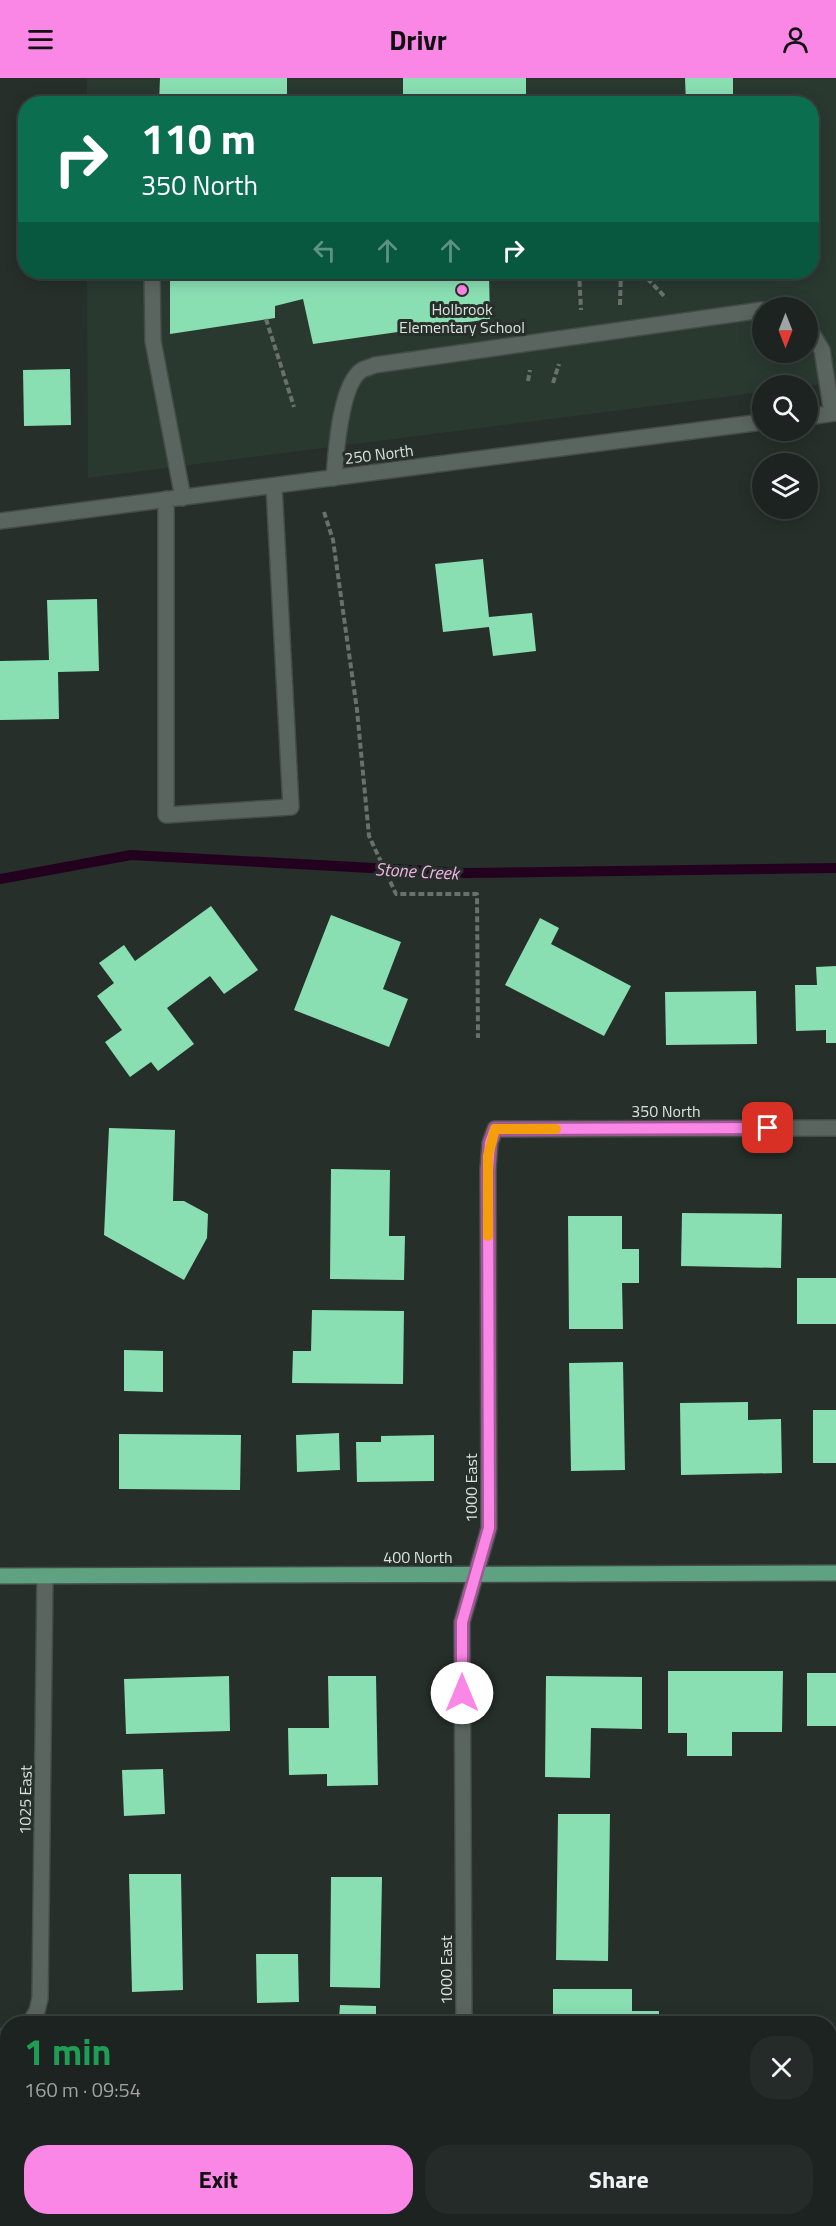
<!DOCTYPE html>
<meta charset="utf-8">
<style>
body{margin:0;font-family:"Titillium Web",sans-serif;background:#252b29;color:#f1f3f6;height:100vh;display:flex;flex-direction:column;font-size:22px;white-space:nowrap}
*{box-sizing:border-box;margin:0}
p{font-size:20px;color:#a0a4a5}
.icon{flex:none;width:33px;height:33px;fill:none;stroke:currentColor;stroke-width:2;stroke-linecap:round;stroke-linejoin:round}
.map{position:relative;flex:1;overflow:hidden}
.drawer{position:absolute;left:0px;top:1938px;width:837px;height:210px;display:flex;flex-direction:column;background:#1c2320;border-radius:24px 24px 0 0;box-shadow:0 3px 15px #0003,0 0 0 2px #3a403e}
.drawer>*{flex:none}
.guide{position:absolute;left:18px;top:18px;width:801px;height:183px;border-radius:24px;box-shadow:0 3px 15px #0003,0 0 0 2px #3a403e;background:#0b6e4f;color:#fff;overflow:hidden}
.needle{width:39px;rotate:180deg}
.tools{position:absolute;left:752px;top:219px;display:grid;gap:12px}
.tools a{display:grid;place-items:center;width:66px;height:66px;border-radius:50%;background:#1c2320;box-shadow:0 3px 15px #0003,0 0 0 2px #3a403e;font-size:30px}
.pin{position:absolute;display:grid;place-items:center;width:51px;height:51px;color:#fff;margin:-26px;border-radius:12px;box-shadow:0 3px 9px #0006}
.me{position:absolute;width:66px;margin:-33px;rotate:0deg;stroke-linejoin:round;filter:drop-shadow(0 0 4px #0008)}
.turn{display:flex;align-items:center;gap:21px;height:126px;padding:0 24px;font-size:27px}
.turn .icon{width:78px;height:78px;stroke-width:2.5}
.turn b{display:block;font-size:42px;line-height:51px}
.lanes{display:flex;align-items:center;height:57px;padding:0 24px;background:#0003;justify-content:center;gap:30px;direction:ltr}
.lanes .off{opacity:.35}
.round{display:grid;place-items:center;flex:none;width:63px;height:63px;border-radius:24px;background:#252b29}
.head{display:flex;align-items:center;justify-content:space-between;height:102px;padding:0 24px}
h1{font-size:36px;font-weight:700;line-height:45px;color:#1e9e55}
.primary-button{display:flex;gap:12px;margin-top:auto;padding:12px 24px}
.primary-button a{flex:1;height:69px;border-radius:24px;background:#fa87e6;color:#111;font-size:24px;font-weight:700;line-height:69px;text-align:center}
.primary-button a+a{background:#252b29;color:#f1f3f6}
header{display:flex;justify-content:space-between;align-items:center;height:78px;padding:0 24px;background:#fa87e6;color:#111;font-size:27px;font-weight:700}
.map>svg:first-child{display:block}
.built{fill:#293930;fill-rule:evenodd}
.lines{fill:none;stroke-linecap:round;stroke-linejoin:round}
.stream{stroke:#24001f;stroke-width:10}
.building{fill:#89deb2}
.minor-casing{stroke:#444c47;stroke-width:18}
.major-casing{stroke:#444c47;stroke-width:18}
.path{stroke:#69716c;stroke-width:4;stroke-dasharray:6 3;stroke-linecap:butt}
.minor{stroke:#5b655f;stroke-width:15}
.major{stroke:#5fa281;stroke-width:15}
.route-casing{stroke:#a25896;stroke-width:15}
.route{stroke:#fa87e6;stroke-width:10}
.slow{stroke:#f59e0b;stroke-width:10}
.poi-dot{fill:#fa87e6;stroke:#262f2a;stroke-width:2}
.labels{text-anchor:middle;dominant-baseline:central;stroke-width:6;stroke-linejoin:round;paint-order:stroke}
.poi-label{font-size:16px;fill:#dbe1dd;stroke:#262f2a}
.street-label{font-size:16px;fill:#dbe1dd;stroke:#262f2a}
.water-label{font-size:18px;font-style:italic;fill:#f6b0e8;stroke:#262f2a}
</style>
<header><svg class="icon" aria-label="menu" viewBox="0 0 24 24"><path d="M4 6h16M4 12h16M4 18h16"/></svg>Drivr<svg class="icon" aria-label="person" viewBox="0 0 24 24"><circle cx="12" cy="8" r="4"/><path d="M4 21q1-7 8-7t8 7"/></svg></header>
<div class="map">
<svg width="836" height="2148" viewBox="0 0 836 2148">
<rect width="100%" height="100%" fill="#262f2a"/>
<!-- built -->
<path class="built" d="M87,0H836V304L807,308H762V314L88,400L87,194H812V26H87ZM762,230H807V274H762Z"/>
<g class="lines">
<!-- stream -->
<path class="stream" d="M0,801L131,777L465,795L836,790"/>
</g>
<!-- building -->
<path class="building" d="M160,0H287V26H159Z
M403,0H526V26H403Z
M685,0H733V26H686Z
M170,194H498V195L489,196L490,241L313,266L303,221L275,228V240L170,256Z
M70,291L71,347L24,348L23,292Z
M483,481L489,539L532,535L536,573L493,578L489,549L443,554L435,486Z
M97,521L99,593L58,594L59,641L0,642V583L49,582L47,522Z
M211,828L258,892L224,916L210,898L167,930L194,966L158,993L151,984L130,999L105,964L122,952L97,918L114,905L99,885L124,867L135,883Z
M331,837L401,864L383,911L408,921L389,969L294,932Z
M540,840L559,850L551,866L631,908L604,958L505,907Z
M836,888V965H826V952L796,953L795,907H817L816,889Z
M756,913L757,966L666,967L665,914Z
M109,1050L175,1052L173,1123H184L208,1136L207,1160L184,1202L104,1157Z
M331,1091L390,1092L389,1158H405L404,1202L330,1201Z
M682,1135L782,1136L781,1190L681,1188Z
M568,1138H622V1171H639V1205H622L623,1251H569Z
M797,1200H836V1246H797Z
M312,1232L404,1233L403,1306L292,1305L293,1273H311Z
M124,1272L163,1273V1314L124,1313Z
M623,1284L625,1392L571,1393L569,1285Z
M748,1324V1342L781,1341L782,1395L681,1397L680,1325Z
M813,1332H836V1385H813Z
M339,1355L340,1392L297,1394L296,1357Z
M119,1356L241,1357L240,1412L119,1411Z
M434,1357V1403L357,1404L356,1364H381V1358Z
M668,1593H783L782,1654H732V1678H687V1655H668Z
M807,1595H836V1648H807Z
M229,1598L230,1653L126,1656L124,1601Z
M328,1598H376L378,1707L327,1708V1696L289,1697L288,1650H329Z
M546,1598L642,1599V1651L591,1650L590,1700L545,1699Z
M163,1691L165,1736L124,1738L122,1692Z
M558,1736H610L608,1883L556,1882Z
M129,1796H181L183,1912L132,1914Z
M331,1799H382L380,1910L330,1909Z
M256,1876H298L299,1924L257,1925Z
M553,1911H632V1933H659V1946H553Z
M340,1927L376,1928V1946H285V1940H339Z
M4,2047H8V2139H0V2083H3Z
M287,2140H348V2148H287Z
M576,2140H638V2148H576Z"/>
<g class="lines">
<defs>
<path id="minor" d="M152,194L153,263L183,420
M807,247L822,272L832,335
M807,339L836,335
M334,400C336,375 340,306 362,292C365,290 371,289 375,287L762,232
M166,421V737L291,729L274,408
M0,443L762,344
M29,1946L37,1933L40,1920L45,1498
M464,1946L462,1544L489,1450L488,1091L490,1065L495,1051L836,1050
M0,1959L8,1957
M465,2140V2148"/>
<path id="major" d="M0,1498L836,1495"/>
</defs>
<!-- minor casing -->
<use href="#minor" class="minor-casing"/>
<!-- major casing -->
<use href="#major" class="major-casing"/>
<!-- path -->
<path class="path" d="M579,194L581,232
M641,194L666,220
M620,227L621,194
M266,241L294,329
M528,303L530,292
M553,305L559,286
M324,434L333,462L357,632L369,758L396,816H477L478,960"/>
<!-- minor -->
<use href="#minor" class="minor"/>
<!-- major -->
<use href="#major" class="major"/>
</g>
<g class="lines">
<defs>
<path id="route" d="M462,1615V1544L489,1450L488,1092L490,1065L495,1051L768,1050"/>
</defs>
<!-- route casing -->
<use href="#route" class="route-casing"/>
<!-- route -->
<use href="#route" class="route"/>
<!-- slow -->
<path class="slow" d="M488,1158V1078L495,1051H556"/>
</g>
<!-- markers -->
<circle class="poi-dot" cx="462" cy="212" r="6"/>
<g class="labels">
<!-- poi labels -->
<g class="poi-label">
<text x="462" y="231">Holbrook<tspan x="462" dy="18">Elementary School</tspan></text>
</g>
<!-- street labels -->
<g class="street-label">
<text transform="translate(379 376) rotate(-7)">250 North</text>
<text x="666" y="1033">350 North</text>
<text transform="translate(471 1410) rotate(-90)">1000 East</text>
<text x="418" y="1479">400 North</text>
<text transform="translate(25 1722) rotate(-89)">1025 East</text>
<text transform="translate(446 1892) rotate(-90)">1000 East</text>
</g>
<!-- water labels -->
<g class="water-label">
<text transform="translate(417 793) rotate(3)">Stone Creek</text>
</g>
</g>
</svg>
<div class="tools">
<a><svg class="needle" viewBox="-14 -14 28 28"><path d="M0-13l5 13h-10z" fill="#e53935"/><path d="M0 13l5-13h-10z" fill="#a0a4a5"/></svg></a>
<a><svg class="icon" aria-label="search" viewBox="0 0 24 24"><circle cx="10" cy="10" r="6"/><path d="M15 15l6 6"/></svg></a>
<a><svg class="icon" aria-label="layers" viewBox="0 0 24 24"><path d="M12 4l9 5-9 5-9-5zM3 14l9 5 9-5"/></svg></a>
</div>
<div class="pin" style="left:768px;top:1050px;background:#d93025"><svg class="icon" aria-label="arrive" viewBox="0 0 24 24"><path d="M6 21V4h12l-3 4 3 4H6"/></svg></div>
<svg class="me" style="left:462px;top:1615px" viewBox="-20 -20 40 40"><circle r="19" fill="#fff"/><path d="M0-13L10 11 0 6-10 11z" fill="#fa87e6"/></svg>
<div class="guide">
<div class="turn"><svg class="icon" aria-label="right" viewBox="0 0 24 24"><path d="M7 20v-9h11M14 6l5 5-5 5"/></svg><div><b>110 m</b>350 North</div></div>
<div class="lanes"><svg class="icon off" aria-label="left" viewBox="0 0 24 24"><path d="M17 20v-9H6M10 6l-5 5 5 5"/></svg><svg class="icon off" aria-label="ahead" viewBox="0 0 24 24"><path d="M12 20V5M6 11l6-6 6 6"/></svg><svg class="icon off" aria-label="ahead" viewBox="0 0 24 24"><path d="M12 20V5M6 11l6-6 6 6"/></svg><svg class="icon" aria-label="right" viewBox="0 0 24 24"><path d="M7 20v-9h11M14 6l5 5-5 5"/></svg></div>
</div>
<section class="drawer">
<div class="head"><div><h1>1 min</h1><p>160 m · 09:54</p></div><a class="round"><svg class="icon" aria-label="close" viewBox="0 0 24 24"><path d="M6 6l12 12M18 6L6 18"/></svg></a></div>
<div class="primary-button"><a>Exit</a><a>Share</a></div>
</section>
</div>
